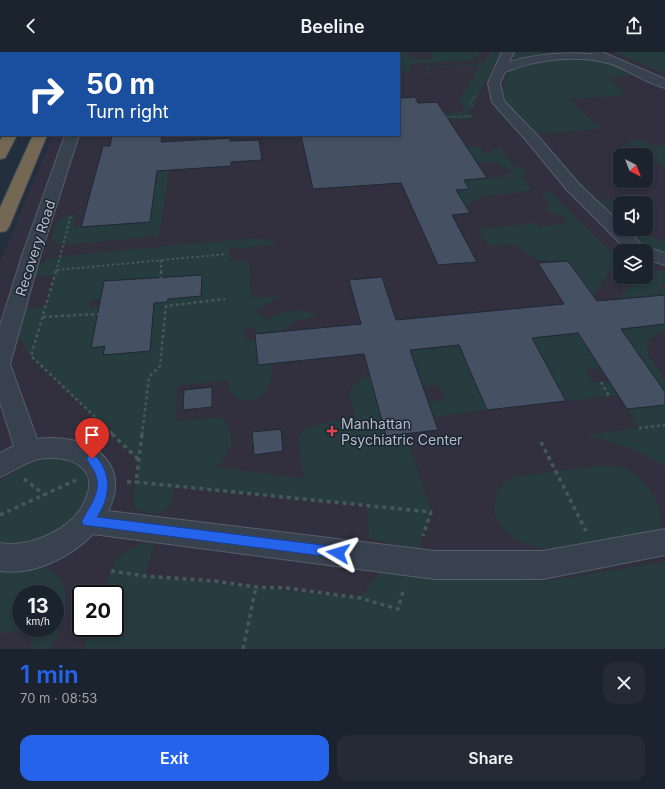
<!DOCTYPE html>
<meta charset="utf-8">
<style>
body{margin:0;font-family:Inter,sans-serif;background:#242b36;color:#f1f3f6;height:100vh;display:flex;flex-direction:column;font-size:15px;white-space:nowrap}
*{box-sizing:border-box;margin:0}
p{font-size:13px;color:#a0a4aa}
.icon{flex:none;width:22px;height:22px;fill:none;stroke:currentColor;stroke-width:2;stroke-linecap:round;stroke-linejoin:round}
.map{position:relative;height:597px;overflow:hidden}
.panel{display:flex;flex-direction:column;background:#1b232e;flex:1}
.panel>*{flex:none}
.top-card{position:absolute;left:0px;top:0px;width:400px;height:84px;box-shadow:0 2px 6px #0003,0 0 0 1px #39404a;background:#1a4fa0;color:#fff;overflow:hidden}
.needle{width:26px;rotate:138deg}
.buttons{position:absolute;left:613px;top:96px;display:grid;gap:8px}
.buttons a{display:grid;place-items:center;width:40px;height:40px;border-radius:8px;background:#1b232e;box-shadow:0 2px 6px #0003,0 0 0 1px #39404a;font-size:20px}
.speed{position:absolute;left:12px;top:533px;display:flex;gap:8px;font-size:20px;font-weight:700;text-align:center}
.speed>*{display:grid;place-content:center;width:52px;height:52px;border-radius:50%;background:#1b232e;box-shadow:0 2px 6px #0003,0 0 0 1px #39404a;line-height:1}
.speed small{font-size:10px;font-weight:400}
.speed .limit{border:2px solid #111;border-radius:6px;background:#fff;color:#111}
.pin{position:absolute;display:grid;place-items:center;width:34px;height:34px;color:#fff;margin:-41px -17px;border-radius:50% 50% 50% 0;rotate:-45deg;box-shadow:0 0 4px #0007}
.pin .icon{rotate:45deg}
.me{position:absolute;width:44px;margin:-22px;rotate:277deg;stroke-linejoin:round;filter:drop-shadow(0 0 3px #0008)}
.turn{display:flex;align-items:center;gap:14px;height:84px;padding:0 20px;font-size:18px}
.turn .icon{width:52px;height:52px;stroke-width:2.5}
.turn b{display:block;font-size:28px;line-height:34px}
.round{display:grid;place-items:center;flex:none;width:42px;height:42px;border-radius:12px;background:#242b36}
.head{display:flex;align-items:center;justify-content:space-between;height:68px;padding:0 20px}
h1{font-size:24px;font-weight:600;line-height:30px;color:#2563eb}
.cta{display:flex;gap:8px;margin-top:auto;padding:8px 20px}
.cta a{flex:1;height:46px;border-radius:12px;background:#2563eb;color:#fff;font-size:16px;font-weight:600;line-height:46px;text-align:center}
.cta a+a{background:#242b36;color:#f1f3f6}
header{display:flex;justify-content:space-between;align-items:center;height:52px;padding:0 20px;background:#1b232e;font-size:18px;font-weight:600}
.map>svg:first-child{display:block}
.medical{fill:#32303f;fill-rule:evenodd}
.green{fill:#263c3f;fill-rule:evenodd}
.building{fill:#455162;stroke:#1f2835}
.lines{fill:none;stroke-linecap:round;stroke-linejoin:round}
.minor-casing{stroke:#565f6c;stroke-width:2}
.highway-casing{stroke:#434c59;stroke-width:2}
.path-far3{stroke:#44595c;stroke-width:1.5;stroke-dasharray:1.5 1.5;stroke-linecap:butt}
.path-far2{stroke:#44595c;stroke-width:2;stroke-dasharray:2.5 2.5;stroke-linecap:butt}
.path-far1{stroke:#44595c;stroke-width:2.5;stroke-dasharray:3 3;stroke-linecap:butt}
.path{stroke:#44595c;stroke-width:3.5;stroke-dasharray:4 4;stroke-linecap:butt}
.minor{fill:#38414e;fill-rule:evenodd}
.highway{fill:#746855;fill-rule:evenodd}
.route{fill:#2563eb;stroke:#184099}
.health-dot{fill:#e0444e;stroke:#1d2633;stroke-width:1.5}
.labels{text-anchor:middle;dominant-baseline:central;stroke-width:3;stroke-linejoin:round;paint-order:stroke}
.street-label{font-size:14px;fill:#b4bcc9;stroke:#1d2633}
.poi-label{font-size:14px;fill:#b4bcc9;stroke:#1d2633;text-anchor:start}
</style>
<header><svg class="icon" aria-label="back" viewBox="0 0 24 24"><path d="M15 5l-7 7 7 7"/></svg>Beeline<svg class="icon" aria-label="share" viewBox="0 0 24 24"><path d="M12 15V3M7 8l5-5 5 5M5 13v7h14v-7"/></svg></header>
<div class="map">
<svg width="665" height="597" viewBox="0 0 665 597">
<rect width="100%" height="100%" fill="#242f3e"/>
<!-- medical -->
<path class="medical" d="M88,0H665V533L581,597H0V210L53,83H399V1ZM620,103H646V129H620ZM620,151H646V177H620ZM620,199H646V225H620ZM21,542H55V576H21ZM81,542H115V576H81Z"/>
<!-- green -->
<path class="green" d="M407,0L412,7L434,6L430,0H479L473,8L408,12L412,19H399V1H375Z
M491,0H502L471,57L467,58L474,66L449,68L453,74L418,76L400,64L463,60L461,58L466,57L462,51H457L480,15L475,13L427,16L431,22L427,21L423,15L483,11Z
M514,0H587L588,1L587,2H551L518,7L511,5Z
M615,0H665V22Z
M582,5L607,11L632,22L629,24L608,26L626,43L569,47L595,72H602L598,77L537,82L599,150L611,149L615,151L614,165L575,140L495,58L509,19L537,8Z
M637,88L647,90L652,94L665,93V116L639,94H627L624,92Z
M479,94L485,102L493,101L491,97L500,96L514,116L522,115L527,121L520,122L532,139L483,144L465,153L435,130L507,125L505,121H512L508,115H501L497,110L427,114L430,98Z
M169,118L159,184L63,193L57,192L51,187C56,169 56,165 77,162L74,175L150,170L157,119Z
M550,140L616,205L615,211L593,243L568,209L536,208L514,192L488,194L478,177L536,171L540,175L568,171L564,165L547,159L545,154L551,153L541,141Z
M624,177H645L642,181L665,190V206L649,201Z
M254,186L268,188L276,193L229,197V210L249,209L251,246L281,244L255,259L267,268C284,259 301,254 319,264L297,268L281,279L256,281L255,276L244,277L245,289L256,288C261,295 269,304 271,312C277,330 260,356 239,347C236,345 232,342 229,340L228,328L177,334L176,370L220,365L228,372L232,393L217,415L304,427C304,417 297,394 299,386C303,370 342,369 356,366C349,339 342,337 370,323L406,382L431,460L418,498L369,486L367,453L175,435L169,454L162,461C156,461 148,462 143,460C128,457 135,439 136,430C138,423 137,415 138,408L31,304L18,282L20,262L25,258L46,254L55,223L34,225L36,216L49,207L74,203ZM202,223L201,244L168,247L167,250L154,251L150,299L104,303L105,294L92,295L99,255H89L91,248L101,247L104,229Z
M646,218L665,219V232H660L665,238V243L619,247L636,225H646Z
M665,272V278L647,288L648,303L665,329V340L621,277Z
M578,281L600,316L585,318L593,331L609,329L617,343L566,349L543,307L520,287Z
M459,293L487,358L433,365L428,350L445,348L439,333L423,334L410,298Z
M665,353V414L628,395L586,383L639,376L627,357Z
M53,404L66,405L89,419L90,438L80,466L45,486L0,494V429L26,414Z
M606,413C612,414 619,414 624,416C641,423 665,452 660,472C658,475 653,478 650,480L544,497L527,492L512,485L500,473L494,461L497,439L505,430L514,425Z
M143,491H154L145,524L360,546L379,521L391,520L408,524L547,529L665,510V597H84L91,576H115V542H103C114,512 112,504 143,491Z
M24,516C32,516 42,515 49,518C78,533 63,577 50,597H30L35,578L0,581V520ZM21,542H55V576H21Z"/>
<!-- building -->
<path class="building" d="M415,45L418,51L437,50L487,126L464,128L469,137L456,138L470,161L452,163L477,210L438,213L401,131L313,137L301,83H399V46Z
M112,83H162L161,90L230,86V89L259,88L262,108L231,110V114L157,119L150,170L81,175L103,94H110Z
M568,209L597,249L665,243V272L621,277L665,340V353L627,357L578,281L532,286L566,349L487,358L459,293L410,298L438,378L386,384L364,302L258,313L255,282L361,272L349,228L382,225L396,268L564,252L538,211Z
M202,223L201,244L168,247L167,250L154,251L150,299L103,303L105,294L91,296L104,229Z
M212,335V355L183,358L184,338Z
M281,377L283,399L254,403L252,380Z"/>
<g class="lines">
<defs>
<path id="minor" d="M502,0H514L509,10C537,2 563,0 591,2L593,0H602L665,27V36C645,31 628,17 608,11C576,2 535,8 505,20L500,31L504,49L536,82L579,132L620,171V177H626L643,194L665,201V213L646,207V199H628L567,138L526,88L492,50L488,31Z
M65,83H79L41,201L10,312L37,387C84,380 134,407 108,459L435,499H543L665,477V503L543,527H435L93,482C71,505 33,524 0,519V491C30,496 72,478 85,449C101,414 68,402 39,407C25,410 13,420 0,425V401L14,394L0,350V274L23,201Z"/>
<path id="highway" d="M12,0H24V1H12Z
M46,0H58L45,1Z
M68,0H80V1H68Z
M1,27V36L0,37V28Z
M3,83H17L5,106L0,107V89Z
M33,83H47L9,175L6,179L0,180V156Z"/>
</defs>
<!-- minor casing -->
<use href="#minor" class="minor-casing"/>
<!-- highway casing -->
<use href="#highway" class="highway-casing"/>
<!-- path-far3 -->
<path class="path-far3" d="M473,54L470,52L476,42
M433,62L436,66L472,64"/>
<!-- path-far2 -->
<path class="path-far2" d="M161,208V220
M57,218L227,202
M56,220L71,163"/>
<!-- path-far1 -->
<path class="path-far1" d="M56,219L31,304L114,383
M161,219V226
M43,265L98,262
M601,330L609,344
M639,376L665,373
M142,383L149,325L160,314L166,254L225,247"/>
<!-- path -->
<path class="path" d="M112,382L138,407
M142,382L136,430L431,460L423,484
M541,390L586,479
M24,427L45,443
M127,430H136
M0,463L76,428
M111,519L145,524L215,529L256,535L287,536L360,546L398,557L404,536
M243,597L256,535"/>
<!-- minor -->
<use href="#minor" class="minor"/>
<!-- highway -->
<use href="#highway" class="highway"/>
</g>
<!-- route -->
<path class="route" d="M92,403C97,404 98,407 101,411C112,428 108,449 97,465L338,495L342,497L344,501L342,505L338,506L83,473L82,469C89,454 103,440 95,421C93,416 89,412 87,407L88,404Z"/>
<!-- markers -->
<path class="health-dot" d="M330 373h4v4h4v4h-4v4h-4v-4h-4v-4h4z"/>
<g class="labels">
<!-- street labels -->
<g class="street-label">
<text transform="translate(35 196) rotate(-72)">Recovery Road</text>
</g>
<!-- poi labels -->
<g class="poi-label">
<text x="341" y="371">Manhattan<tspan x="341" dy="16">Psychiatric Center</tspan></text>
</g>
</g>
</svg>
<div class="buttons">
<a><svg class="needle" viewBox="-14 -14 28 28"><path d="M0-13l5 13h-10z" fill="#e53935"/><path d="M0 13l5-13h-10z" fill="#a0a4aa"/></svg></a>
<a><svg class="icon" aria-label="sound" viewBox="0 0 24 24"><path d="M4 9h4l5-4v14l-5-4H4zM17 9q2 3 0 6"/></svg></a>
<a><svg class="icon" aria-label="layers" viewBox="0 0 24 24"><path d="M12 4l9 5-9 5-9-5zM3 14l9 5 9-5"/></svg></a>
</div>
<div class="speed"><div>13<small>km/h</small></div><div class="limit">20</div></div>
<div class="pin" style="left:92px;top:407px;background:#d93025"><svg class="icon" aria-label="arrive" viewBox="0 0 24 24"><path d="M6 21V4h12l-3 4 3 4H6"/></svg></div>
<svg class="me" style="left:338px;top:501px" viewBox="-20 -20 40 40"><path d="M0-17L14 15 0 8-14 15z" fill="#2563eb" stroke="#fff" stroke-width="4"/></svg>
<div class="top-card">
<div class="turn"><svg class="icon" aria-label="right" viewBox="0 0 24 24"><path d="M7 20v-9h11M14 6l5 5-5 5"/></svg><div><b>50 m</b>Turn right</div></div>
</div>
</div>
<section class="panel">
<div class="head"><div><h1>1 min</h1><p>70 m · 08:53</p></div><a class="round"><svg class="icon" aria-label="close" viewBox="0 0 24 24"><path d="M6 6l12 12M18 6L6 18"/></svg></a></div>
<div class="cta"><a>Exit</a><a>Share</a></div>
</section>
